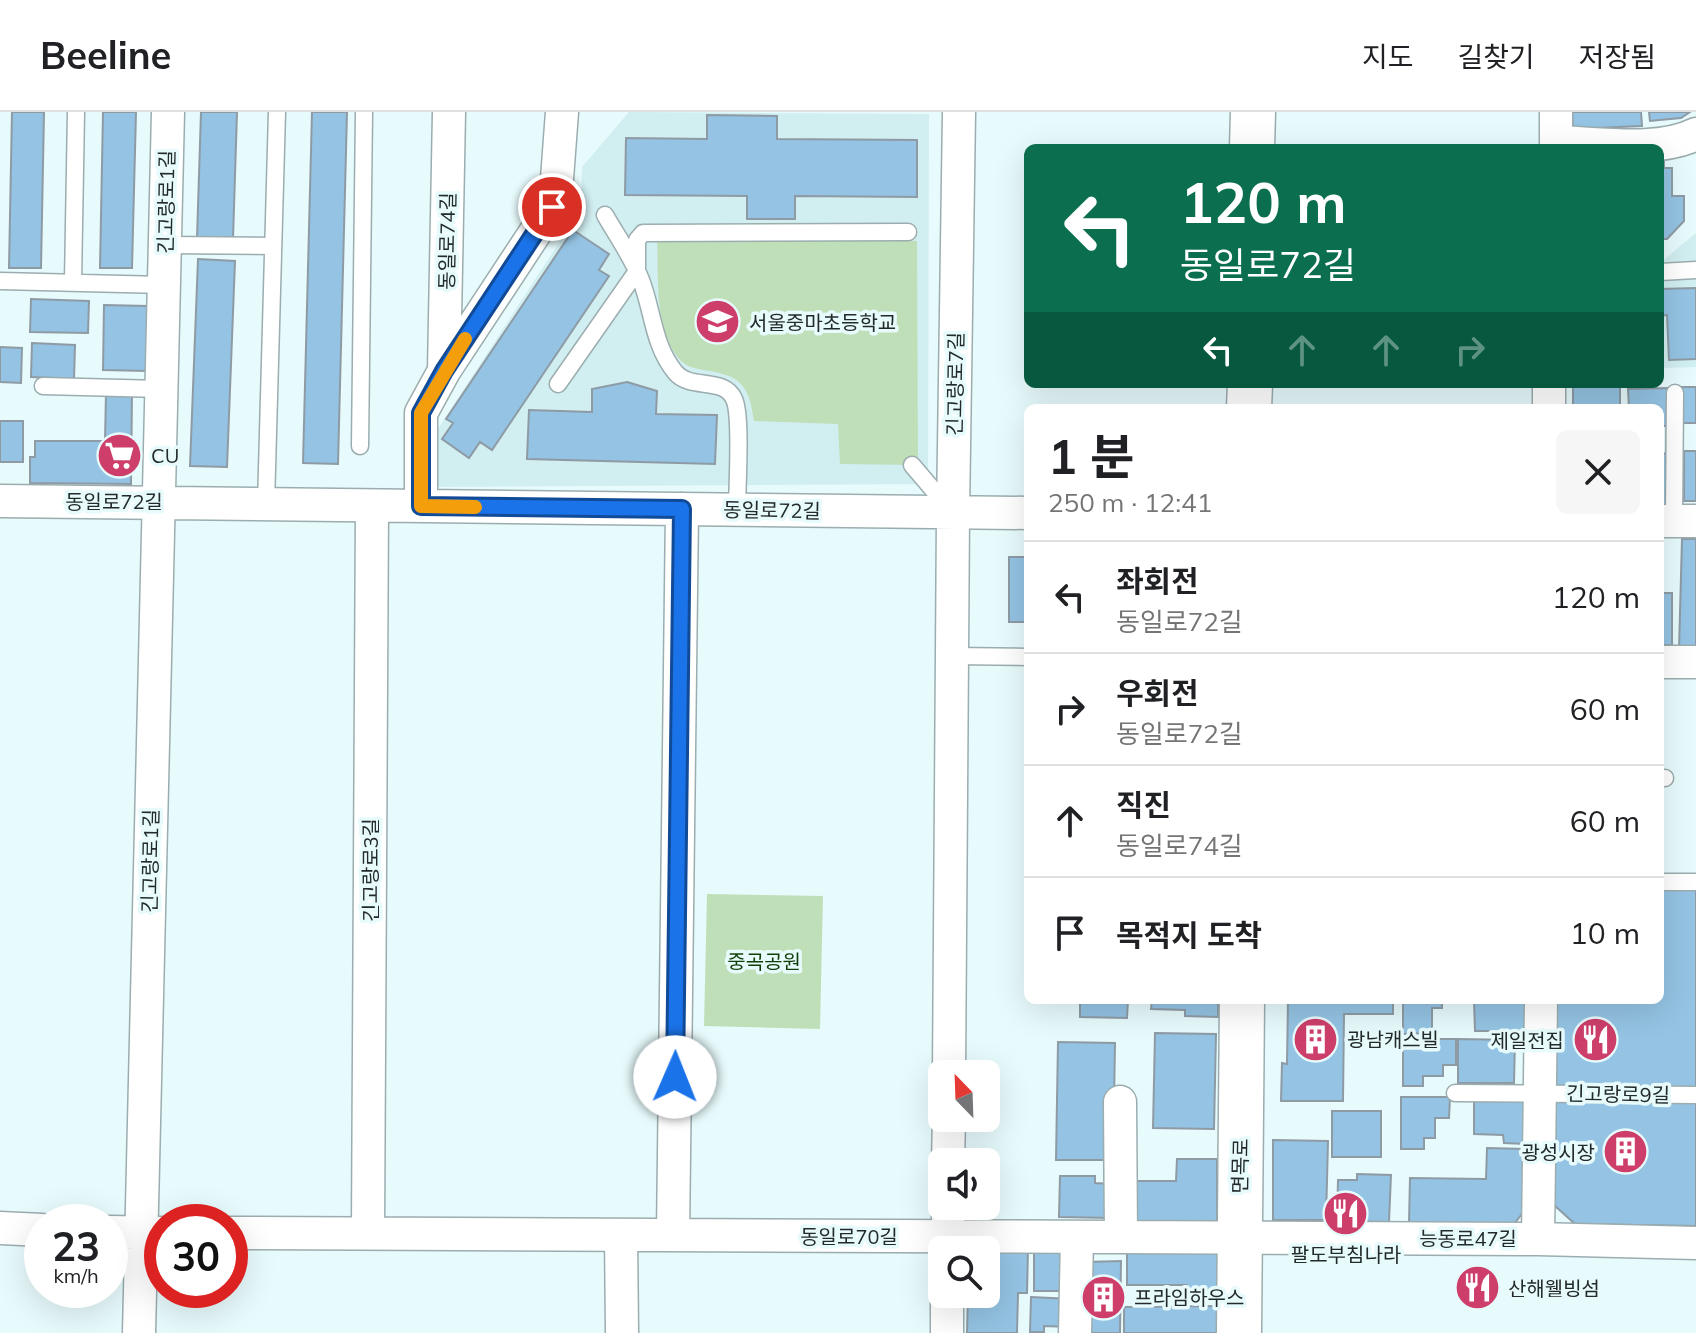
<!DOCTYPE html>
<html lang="ko">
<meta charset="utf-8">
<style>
body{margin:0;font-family:Mulish,"Noto Sans KR",sans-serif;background:#f6f6f6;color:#202124;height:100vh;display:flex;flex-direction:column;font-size:30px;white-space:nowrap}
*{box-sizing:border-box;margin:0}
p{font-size:26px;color:#757577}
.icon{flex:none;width:44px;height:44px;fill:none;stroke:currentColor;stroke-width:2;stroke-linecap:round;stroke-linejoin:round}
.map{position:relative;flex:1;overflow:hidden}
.sheet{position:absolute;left:1024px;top:292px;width:640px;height:600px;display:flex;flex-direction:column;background:#fff;border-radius:12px;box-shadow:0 8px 32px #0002}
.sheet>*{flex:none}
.guide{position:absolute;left:1024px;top:32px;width:640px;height:244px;border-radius:12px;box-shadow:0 8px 32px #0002;background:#0b6e4f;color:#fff;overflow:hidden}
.needle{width:52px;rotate:337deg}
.fabs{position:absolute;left:928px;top:948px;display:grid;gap:16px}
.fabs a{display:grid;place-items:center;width:72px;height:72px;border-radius:12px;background:#fff;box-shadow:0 8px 32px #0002;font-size:40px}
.speed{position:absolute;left:24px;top:1092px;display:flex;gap:16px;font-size:40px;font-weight:700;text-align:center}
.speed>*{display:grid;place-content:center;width:104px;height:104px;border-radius:50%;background:#fff;box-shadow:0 8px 32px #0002;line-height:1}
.speed small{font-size:20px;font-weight:400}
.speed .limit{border:12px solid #d22;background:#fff;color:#111}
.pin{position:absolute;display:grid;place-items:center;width:68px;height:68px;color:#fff;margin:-34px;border:4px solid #fff;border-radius:50%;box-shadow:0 2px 8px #0007}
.me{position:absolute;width:88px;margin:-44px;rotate:1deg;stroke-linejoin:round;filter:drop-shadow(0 0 6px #0008)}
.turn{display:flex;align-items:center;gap:28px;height:168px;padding:0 24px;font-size:36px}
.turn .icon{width:104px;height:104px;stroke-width:2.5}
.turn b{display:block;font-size:56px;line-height:68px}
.lanes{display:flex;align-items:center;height:76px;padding:0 24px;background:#0003;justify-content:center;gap:40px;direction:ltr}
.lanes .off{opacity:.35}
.round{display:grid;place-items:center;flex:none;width:84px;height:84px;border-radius:12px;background:#f6f6f6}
.summary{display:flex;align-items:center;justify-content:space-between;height:136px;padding:0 24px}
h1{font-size:48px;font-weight:700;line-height:60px}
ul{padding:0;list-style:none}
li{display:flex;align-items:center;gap:24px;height:112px;padding:0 24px;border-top:2px solid #e0e0e0}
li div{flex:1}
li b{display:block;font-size:30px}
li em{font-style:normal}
header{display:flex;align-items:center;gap:48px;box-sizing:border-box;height:112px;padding:0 40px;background:#fff;border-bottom:2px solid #e0e0e0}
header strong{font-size:38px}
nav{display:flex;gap:44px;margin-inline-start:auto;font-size:28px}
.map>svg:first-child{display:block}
.built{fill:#d1eef1}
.green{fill:#bfdfb9}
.building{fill:#94c3e3;stroke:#8e9ba5;stroke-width:2}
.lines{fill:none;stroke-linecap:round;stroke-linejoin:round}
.lane-casing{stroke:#9badaf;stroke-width:19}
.street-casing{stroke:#9badaf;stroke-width:35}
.secondary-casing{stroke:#9badaf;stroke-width:47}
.lane{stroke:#fff;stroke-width:16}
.street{stroke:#fff;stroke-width:32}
.secondary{stroke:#fff;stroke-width:44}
.route-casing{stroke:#114b97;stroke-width:20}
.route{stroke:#1a73e8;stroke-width:14}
.slow{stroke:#f59e0b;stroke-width:14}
.labels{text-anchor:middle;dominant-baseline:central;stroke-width:7;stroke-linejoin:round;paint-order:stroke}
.street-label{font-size:20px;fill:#232a2b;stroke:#e7fafc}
.poi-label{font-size:20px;fill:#232a2b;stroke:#e7fafc;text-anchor:start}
.park-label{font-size:20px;fill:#0f3e07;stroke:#e7fafc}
</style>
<header>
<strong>Beeline</strong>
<nav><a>지도</a><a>길찾기</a><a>저장됨</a></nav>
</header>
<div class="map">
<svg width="1696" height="1221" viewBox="0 0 1696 1221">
<rect width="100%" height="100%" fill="#e7fafc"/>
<!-- built -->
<path class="built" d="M629,0L929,2L928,372L438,375L434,323L581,97L582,55Z
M1696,121V255L1660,256V151Z"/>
<!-- green -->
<path class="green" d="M657,126L917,129L918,353L840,352L838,312L754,309C749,272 740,263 703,258C694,256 687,255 680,248C653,217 659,164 657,126Z
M707,782L823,784L820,917L704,914Z"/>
<!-- building -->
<path class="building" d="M12,0H44L41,156H9Z
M103,0H136L132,156H100Z
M201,0H237L233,127L197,126Z
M312,0H347L338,352L303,351Z
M1572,0H1641L1642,14L1573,17Z
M1649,0H1690L1681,6L1650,9Z
M707,3L777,4V27L917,28V85L795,84V107H747V84L625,83L626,26L707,27Z
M1660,49H1664V56H1672V84H1684V109L1667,127H1660Z
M573,118L609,142L599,158L609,164L492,338L480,330L469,346L442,327L453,311L446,307Z
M198,147L235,149L227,355L190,354Z
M1696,176V247L1669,248L1667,203L1660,204V177Z
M31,187L89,189L88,221L30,220Z
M104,193L148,194L147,259L103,258Z
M32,231L75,233L74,267L31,265Z
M0,235L22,236L21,271L0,270Z
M627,270L657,279L656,302L717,303L715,352L527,347L529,298L592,300V277Z
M1573,272H1620V296H1573Z
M1682,275H1696V311H1683Z
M1669,276L1670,314H1660V296H1629L1628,277Z
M106,281H132L131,372L30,371V345H35V329H105Z
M0,309H23V350H0Z
M1684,339H1696V389H1684Z
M1660,341L1668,342L1666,394H1660Z
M1682,427H1696V538H1679Z
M1009,445H1028V510H1009Z
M1660,481H1672V533H1660Z
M1660,778H1696V981L1554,979L1555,888H1660Z
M1080,888H1128L1127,906L1080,905Z
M1152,888H1218V905L1185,904V898L1151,897Z
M1288,888H1393V902H1344L1343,989H1281L1282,951L1287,952Z
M1403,888H1442V896H1432V921L1403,922Z
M1474,888H1527V924L1516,925V919H1475Z
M1155,921L1216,922L1214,1017L1153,1016Z
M1403,927H1456V953H1443V964H1423V974H1403Z
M1458,927L1515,928L1514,971H1458Z
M1058,930L1115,931L1113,1048H1056Z
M1401,985H1450L1449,1006H1435V1026H1424V1037H1401Z
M1556,986L1696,988V1114L1575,1112L1554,1093Z
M1474,989H1525V1032L1504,1031L1503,1023L1474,1022Z
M1332,999H1381V1045H1332Z
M1273,1028L1328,1029L1326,1108H1273Z
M1487,1036L1526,1037L1525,1098L1514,1112L1409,1111L1410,1066L1486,1067Z
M1177,1047H1217V1111H1131V1069H1176Z
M1357,1062L1391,1063L1389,1110L1337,1109L1338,1068H1357Z
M1060,1064H1095V1071L1112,1072L1111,1106L1059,1105Z
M1034,1135H1070V1179H1034Z
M1028,1137L1027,1181H1018L1017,1221H967L968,1182H986V1138Z
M1218,1137L1219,1182L1187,1183V1173H1127V1139Z
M1121,1149L1120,1221H1085L1086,1150Z
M1031,1185L1071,1187L1070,1215L1044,1214V1220H1030Z
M1219,1194V1221H1124V1195Z"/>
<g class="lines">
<defs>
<path id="lane" d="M605,103C617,124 632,145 641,168C653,199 653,233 675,260C690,279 724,264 734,287C742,303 737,375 737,398
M165,133L273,134
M1660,160L1696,158
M0,169L164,173
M73,170L76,0
M558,272L637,159V128L643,121L908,120
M43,274L161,277
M360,334L364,0
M912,353L952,400
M266,392L277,0
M1674,409L1675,281
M952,544L1028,545
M1660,666H1665
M1660,770H1696
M1455,981L1696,983"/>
<path id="street" d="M1556,30C1599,31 1658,41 1696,22
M1556,36V0
M444,259L449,0
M1549,296V272
M0,389L1028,401
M421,394V301L444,259L552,95L556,80L562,0
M1660,409H1696
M1660,550H1696
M949,962L953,401L959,0
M1120,990L1121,1125
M948,1050L949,1006
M0,1116L42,1118
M110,1120L162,1121
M368,1120L372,395
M230,1121L1538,1127L1696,1131
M621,1123L622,1221
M673,1123L682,397
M1538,1127L1541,888
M948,1138V1094
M139,1221L168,0
M947,1221V1182
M1075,1221L1077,1125"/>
<path id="secondary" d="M1252,36L1253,0
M1249,296L1250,272
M1239,1221L1242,888"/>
</defs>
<!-- lane casing -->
<use href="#lane" class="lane-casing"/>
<!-- street casing -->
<use href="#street" class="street-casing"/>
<!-- secondary casing -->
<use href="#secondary" class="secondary-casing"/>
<!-- lane -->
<use href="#lane" class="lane"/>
<!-- street -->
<use href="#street" class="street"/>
<!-- secondary -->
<use href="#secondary" class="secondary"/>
</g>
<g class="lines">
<defs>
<path id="route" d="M552,95L444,259L421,301V394L682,397L675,965"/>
</defs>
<!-- route casing -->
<use href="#route" class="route-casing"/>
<!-- route -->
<use href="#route" class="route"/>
<!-- slow -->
<path class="slow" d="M465,227L421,301V394L475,395"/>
</g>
<!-- icons -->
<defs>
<symbol id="school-disc" viewBox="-11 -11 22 22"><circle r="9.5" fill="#cd3f6a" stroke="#e7fafc"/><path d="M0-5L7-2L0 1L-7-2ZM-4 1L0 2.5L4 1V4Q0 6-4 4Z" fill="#fff"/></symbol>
<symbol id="supermarket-disc" viewBox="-11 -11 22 22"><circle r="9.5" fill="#cd3f6a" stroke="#e7fafc"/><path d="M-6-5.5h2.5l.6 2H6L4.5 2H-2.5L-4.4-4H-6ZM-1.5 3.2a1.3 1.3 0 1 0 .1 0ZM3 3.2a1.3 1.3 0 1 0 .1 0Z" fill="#fff"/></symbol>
<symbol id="building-disc" viewBox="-11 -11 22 22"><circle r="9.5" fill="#cd3f6a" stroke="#e7fafc"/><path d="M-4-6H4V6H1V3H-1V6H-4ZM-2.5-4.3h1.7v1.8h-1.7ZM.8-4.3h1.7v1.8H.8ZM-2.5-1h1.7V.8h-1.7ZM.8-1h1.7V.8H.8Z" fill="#fff"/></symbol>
<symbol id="restaurant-disc" viewBox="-11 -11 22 22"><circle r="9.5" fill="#cd3f6a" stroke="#e7fafc"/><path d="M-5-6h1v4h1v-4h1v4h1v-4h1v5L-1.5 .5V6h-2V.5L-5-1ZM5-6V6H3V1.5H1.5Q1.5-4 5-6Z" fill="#fff"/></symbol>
</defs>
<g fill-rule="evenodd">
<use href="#school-disc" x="692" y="184" width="51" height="51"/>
<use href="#supermarket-disc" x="94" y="318" width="51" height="51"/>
<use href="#building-disc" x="1290" y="902" width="51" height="51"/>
<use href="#restaurant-disc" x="1570" y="902" width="51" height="51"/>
<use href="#building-disc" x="1600" y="1014" width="51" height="51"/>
<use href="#restaurant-disc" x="1320" y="1076" width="51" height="51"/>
<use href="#restaurant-disc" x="1452" y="1150" width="51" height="51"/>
<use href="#building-disc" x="1078" y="1160" width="51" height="51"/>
</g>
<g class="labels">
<!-- street labels -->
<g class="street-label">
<text transform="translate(166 90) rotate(-89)">긴고랑로1길</text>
<text transform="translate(447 129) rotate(-89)">동일로74길</text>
<text transform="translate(955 272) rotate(-89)">긴고랑로7길</text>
<text x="114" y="389">동일로72길</text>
<text transform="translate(772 398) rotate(1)">동일로72길</text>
<text transform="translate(150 749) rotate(-89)">긴고랑로1길</text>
<text transform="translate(370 758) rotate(-90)">긴고랑로3길</text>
<text transform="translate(1618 982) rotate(1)">긴고랑로9길</text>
<text transform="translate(1240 1054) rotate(-89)">면목로</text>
<text x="849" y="1124">동일로70길</text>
<text x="1468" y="1126">능동로47길</text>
</g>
<!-- poi labels -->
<g class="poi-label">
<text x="749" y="210">서울중마초등학교</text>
<text x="151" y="343">CU</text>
<text x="1347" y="927">광남캐스빌</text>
<text x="1564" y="928" text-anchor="end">제일전집</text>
<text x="1595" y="1040" text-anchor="end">광성시장</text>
<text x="1346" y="1142" text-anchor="middle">팔도부침나라</text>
<text x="1508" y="1176">산해웰빙섬</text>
<text x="1134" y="1185">프라임하우스</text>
</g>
<!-- park labels -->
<g class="park-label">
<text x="764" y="849">중곡공원</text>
</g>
</g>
</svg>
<div class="fabs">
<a><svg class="needle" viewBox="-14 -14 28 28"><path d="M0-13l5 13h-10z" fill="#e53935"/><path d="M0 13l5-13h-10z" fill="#757577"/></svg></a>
<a><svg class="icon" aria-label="sound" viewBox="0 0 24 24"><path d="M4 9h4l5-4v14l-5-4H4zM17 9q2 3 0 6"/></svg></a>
<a><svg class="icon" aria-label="search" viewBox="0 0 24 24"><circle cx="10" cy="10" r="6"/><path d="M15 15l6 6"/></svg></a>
</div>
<div class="speed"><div>23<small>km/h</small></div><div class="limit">30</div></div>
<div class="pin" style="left:552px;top:95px;background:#d93025"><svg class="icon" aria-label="arrive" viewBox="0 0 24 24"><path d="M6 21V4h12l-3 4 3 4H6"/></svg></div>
<svg class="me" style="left:675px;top:965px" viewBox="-20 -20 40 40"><circle r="19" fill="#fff"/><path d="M0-13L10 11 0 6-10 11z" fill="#1a73e8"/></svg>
<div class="guide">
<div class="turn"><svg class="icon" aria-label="left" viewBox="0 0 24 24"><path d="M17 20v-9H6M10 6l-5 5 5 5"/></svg><div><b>120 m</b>동일로72길</div></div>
<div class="lanes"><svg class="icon" aria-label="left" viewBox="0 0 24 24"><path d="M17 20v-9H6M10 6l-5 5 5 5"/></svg><svg class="icon off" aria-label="ahead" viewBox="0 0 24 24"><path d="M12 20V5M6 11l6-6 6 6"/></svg><svg class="icon off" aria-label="ahead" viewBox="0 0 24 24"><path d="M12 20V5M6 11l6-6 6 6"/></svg><svg class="icon off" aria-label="right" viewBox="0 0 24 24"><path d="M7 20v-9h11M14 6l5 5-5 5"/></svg></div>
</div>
<section class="sheet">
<div class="summary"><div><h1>1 분</h1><p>250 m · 12:41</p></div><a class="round"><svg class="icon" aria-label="close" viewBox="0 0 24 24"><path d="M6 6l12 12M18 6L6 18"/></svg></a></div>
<ul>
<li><svg class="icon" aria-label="left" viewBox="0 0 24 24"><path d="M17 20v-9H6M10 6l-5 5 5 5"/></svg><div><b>좌회전</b><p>동일로72길</p></div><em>120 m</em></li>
<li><svg class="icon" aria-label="right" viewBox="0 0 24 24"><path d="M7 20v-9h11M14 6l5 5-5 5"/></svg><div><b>우회전</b><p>동일로72길</p></div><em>60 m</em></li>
<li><svg class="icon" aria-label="ahead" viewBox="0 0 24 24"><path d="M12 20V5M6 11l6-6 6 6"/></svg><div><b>직진</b><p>동일로74길</p></div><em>60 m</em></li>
<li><svg class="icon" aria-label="arrive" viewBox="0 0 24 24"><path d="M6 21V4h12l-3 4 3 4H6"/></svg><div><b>목적지 도착</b></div><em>10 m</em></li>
</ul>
</section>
</div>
